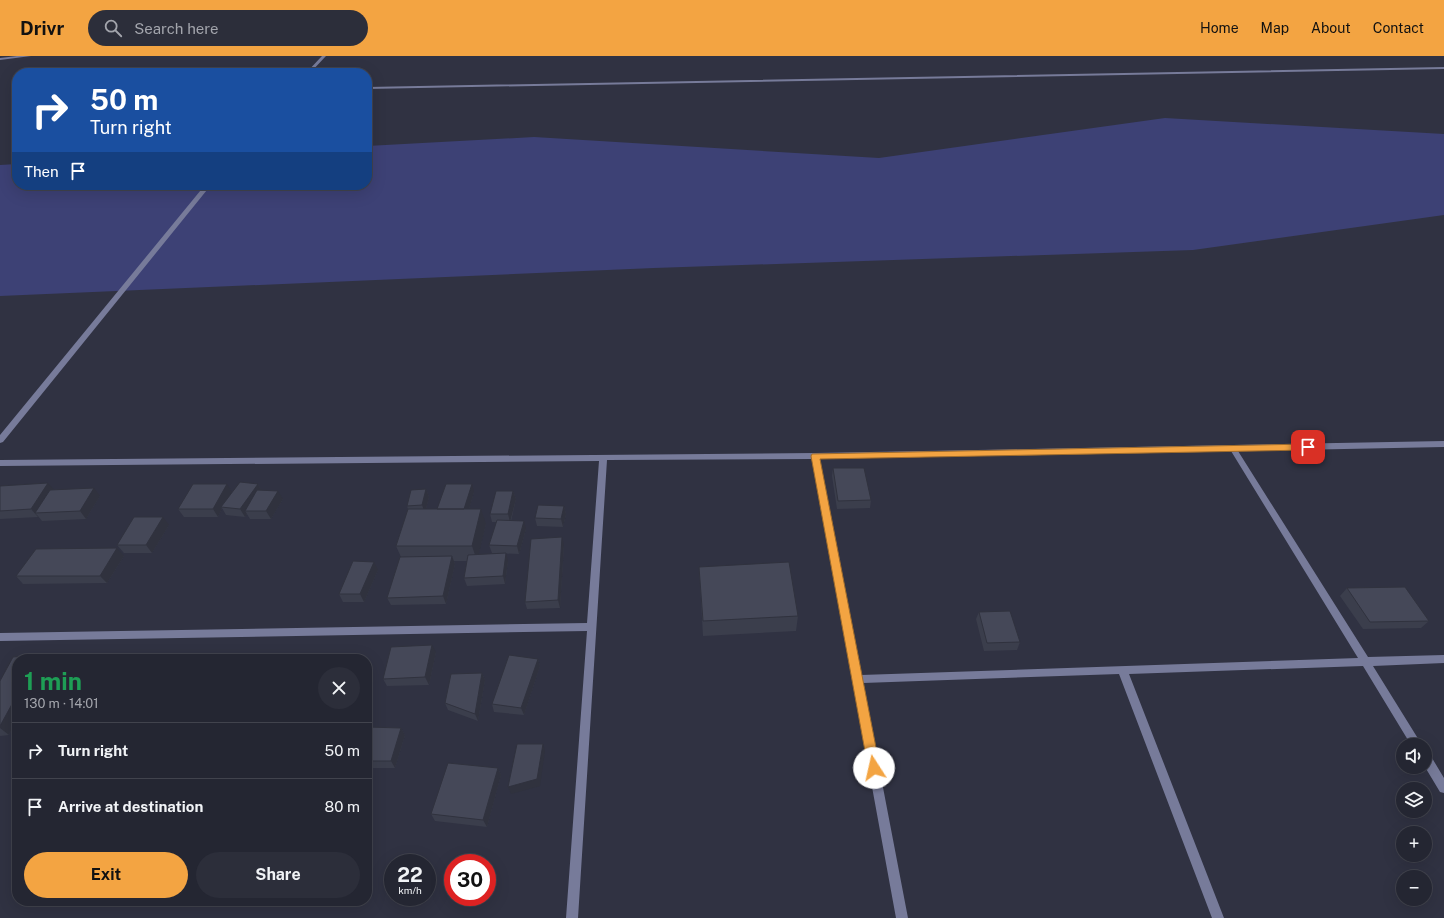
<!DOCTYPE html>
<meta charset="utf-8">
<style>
body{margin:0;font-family:"Public Sans",sans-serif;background:#2c2e3a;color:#f1f3f6;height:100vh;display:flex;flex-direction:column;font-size:15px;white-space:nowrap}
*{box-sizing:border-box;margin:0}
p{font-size:13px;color:#a3a5ac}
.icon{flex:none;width:22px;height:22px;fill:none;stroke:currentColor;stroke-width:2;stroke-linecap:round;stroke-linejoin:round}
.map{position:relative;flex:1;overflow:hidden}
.panel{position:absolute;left:12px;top:598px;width:360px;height:252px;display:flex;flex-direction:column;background:#242632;border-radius:16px;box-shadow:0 4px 16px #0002,0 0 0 1px #41434d}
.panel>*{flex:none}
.guide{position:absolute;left:12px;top:12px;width:360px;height:122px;border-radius:16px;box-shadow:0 4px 16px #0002,0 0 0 1px #41434d;background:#1a4fa0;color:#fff;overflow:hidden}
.controls{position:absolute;left:1396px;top:682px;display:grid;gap:8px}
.controls a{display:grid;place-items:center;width:36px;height:36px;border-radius:50%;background:#242632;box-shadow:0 4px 16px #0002,0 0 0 1px #41434d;font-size:20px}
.speed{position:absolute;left:384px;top:798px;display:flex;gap:8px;font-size:20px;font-weight:700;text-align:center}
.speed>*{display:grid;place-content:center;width:52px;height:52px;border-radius:50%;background:#242632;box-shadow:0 4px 16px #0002,0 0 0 1px #41434d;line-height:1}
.speed small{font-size:10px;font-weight:400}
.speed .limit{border:6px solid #d22;background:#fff;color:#111}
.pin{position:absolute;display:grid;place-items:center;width:34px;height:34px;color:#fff;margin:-17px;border-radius:8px;box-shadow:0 2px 6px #0006}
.me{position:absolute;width:44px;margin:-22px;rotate:350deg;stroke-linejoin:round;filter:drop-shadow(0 0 3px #0008)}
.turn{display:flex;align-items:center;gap:14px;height:84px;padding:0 12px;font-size:18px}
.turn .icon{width:52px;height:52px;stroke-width:2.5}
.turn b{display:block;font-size:28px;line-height:34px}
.then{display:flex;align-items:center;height:38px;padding:0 12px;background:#0003;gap:8px;font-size:15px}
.round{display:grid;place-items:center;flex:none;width:42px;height:42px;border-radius:21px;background:#2c2e3a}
.headline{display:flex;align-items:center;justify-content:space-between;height:68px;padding:0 12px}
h1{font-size:24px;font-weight:700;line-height:30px;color:#1e9e55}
.action{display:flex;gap:8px;margin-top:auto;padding:8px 12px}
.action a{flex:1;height:46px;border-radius:24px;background:#f3a442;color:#111;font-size:16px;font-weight:700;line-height:46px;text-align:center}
.action a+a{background:#2c2e3a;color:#f1f3f6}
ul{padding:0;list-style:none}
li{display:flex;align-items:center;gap:12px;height:56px;padding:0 12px;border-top:1px solid #41434d}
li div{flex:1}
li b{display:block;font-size:15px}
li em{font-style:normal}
header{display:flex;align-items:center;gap:24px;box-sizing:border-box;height:56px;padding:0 20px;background:#f3a442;color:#111}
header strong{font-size:19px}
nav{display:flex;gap:22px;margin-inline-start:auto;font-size:14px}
.search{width:280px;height:36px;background:#2c2e3a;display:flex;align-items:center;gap:10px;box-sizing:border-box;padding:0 14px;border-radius:22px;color:#a3a5ac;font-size:15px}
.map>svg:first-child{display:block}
.green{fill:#3d4175}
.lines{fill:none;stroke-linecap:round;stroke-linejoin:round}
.street{fill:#777b9a;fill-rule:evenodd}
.wall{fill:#3b3e4c}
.shaded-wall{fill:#30323e}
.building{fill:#454858;stroke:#30323e}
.route{fill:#f3a442;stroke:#9e6b2b}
</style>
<header>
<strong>Drivr</strong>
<div class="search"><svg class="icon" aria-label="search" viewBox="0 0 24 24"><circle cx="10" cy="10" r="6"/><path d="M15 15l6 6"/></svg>Search here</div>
<nav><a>Home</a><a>Map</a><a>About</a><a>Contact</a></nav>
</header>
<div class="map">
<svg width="1444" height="862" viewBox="0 0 1444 862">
<rect width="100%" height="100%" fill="#303242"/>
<!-- green -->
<path class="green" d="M1165,62L1444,78V159L1193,194L654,212L0,240V109L17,108V129H367V90L534,81L879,102Z"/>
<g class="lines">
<!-- street -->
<path class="street" d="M17,0H31L0,4V2Z
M322,0H326L310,17H306Z
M1444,11V13L367,33V31Z
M205,129H211L3,386L0,387V379Z
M1444,385V391L1238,395L1368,601L1444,599V607L1373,610L1422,689H1411L1363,610L1129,618L1224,862H1212L1119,618L863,627L908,862H896L812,403L607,404L578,862H566L587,575L0,585V577L587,567L599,405L0,410V404L815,397ZM1231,395L1358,602L861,619L819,403Z
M1425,696L1429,697L1444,722V737L1440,736L1425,711Z"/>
</g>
<!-- wall -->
<path class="wall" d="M833,412L871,444L870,452L837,453L832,420Z
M258,428L261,434L283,443L271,463H250L247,458L245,461L226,459L222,452L218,461H184L178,453L232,436L229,440Z
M0,430L100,440L86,463L42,465L38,460V461L0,463Z
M426,433L429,441L426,453H437L474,436L469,453L486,468L478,499L508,505L505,528L467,530L464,522L467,505H454L455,508L446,548L391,549L387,542L401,501L396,490L408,453L407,450Z
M513,435L516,443L511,465L526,473L519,498L492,497L489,489L497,466H492L490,458Z
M564,450L566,458L563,471L537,470L535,462Z
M169,469L152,497H124L117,489Z
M564,489L560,552L527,553L525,546Z
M124,500L107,527L23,528L16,520Z
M699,511L798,560L796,575L703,580Z
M378,514L364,546H343L339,538Z
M1347,532L1429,565L1421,572L1363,573L1340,540Z
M979,556L1020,586L1017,594L984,595L976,563Z
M436,596L429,629L387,630L383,623Z
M38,599L42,603H17V663L9,679L0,680V625L13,601Z
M538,603L540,610L524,659L494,656L492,648Z
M482,617L485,624L478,665L448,654L445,647Z
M367,671L401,672L405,679L395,712H367Z
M498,712L501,719L487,771L435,765L431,758Z"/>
<!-- shaded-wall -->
<path class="shaded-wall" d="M48,427L55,435L35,457L38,460V461L31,453Z
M227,428L232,436L223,451H221L222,452L218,461L213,453Z
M258,428L262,436L245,455L247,458L245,461L240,453Z
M472,428L474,436L466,464L463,456Z
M94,432L100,440L86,463L80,455Z
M426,433L429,441L425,457L422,449Z
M278,435L283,443L271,463L266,455Z
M513,435L516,443L510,466L508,458Z
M564,450L566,458L563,471L561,463Z
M481,453L486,468L477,505L472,490Z
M163,461L169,469L152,497L146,489Z
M524,465L526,473L519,498L517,490Z
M562,481L564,489L560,552L558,544Z
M117,492L124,500L107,527L100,520Z
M506,497L508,505L505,528L503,520Z
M452,500L455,508L446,548L443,540Z
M374,506L378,514L364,546L360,538Z
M432,589L436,596L429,629L425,621Z
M38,599L42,603H36Z
M538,603L540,610L524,659L521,652Z
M482,617L485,624L478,665L475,658Z
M17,639V663L9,679L0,672V670Z
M401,672L405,679L395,712L391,705Z
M543,688L545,695L540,730L511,738L508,731Z
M498,712L501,719L487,771L483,764Z"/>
<!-- building -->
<path class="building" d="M833,412H864L871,444L838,445Z
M240,426L258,428L240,453L221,451Z
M48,427L31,453L0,455V430Z
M193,428H227L213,453H178Z
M446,428H472L464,453H437Z
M94,432L80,455L35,457L50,434Z
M426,433L422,449L407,450L411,434Z
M257,434L278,435L266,455H245Z
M496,435H513L508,458H490Z
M538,449L564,450L561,463L535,462Z
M408,453H481L472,490H396Z
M134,461H163L146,489H117Z
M497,464L524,465L517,490L489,489Z
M562,481L558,544L525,546L531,483Z
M117,492L100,520H16L36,493Z
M506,497L503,520L464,522L468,499Z
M452,500L443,540L387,542L400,501Z
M353,505L374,506L360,538H339Z
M789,506L798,560L703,565L699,511Z
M1405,531L1429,565L1370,566L1347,532Z
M1010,555L1020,586L987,587L979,556Z
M432,589L425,621L383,623L391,591Z
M38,599L36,603H17V639L0,670V625L13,601Z
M509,599L538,603L521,652L492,648Z
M482,617L475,658L445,647L451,618Z
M367,671L401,672L391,705H367Z
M517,688H543L537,723L508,731Z
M448,707L498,712L483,764L431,758Z"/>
<!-- route -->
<path class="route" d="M1308,388L1313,391L1308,394L820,403L880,712L878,717L874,718L869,717L811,400L812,398Z"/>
</svg>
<div class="controls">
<a><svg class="icon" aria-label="sound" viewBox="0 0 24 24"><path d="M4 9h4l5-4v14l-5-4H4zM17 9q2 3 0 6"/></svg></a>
<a><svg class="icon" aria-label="layers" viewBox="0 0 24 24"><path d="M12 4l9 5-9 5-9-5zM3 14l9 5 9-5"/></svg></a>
<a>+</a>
<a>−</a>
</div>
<div class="speed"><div>22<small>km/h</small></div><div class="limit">30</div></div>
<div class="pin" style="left:1308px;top:391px;background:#d93025"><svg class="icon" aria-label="arrive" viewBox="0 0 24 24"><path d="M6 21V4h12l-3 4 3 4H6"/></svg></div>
<svg class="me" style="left:874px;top:712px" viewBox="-20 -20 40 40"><circle r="19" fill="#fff"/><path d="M0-13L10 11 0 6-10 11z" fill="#f3a442"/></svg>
<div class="guide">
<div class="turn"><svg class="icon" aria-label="right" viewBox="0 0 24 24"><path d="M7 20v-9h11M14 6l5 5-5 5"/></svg><div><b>50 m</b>Turn right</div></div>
<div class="then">Then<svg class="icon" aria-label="arrive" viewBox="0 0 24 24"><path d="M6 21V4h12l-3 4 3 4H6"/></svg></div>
</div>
<section class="panel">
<div class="headline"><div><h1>1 min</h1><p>130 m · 14:01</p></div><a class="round"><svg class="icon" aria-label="close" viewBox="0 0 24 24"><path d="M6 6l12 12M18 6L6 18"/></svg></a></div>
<ul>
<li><svg class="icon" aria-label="right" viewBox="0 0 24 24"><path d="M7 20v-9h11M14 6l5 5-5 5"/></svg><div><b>Turn right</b></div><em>50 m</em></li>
<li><svg class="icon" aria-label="arrive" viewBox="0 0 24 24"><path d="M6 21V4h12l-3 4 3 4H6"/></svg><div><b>Arrive at destination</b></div><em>80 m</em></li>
</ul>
<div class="action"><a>Exit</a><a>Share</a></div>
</section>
</div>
